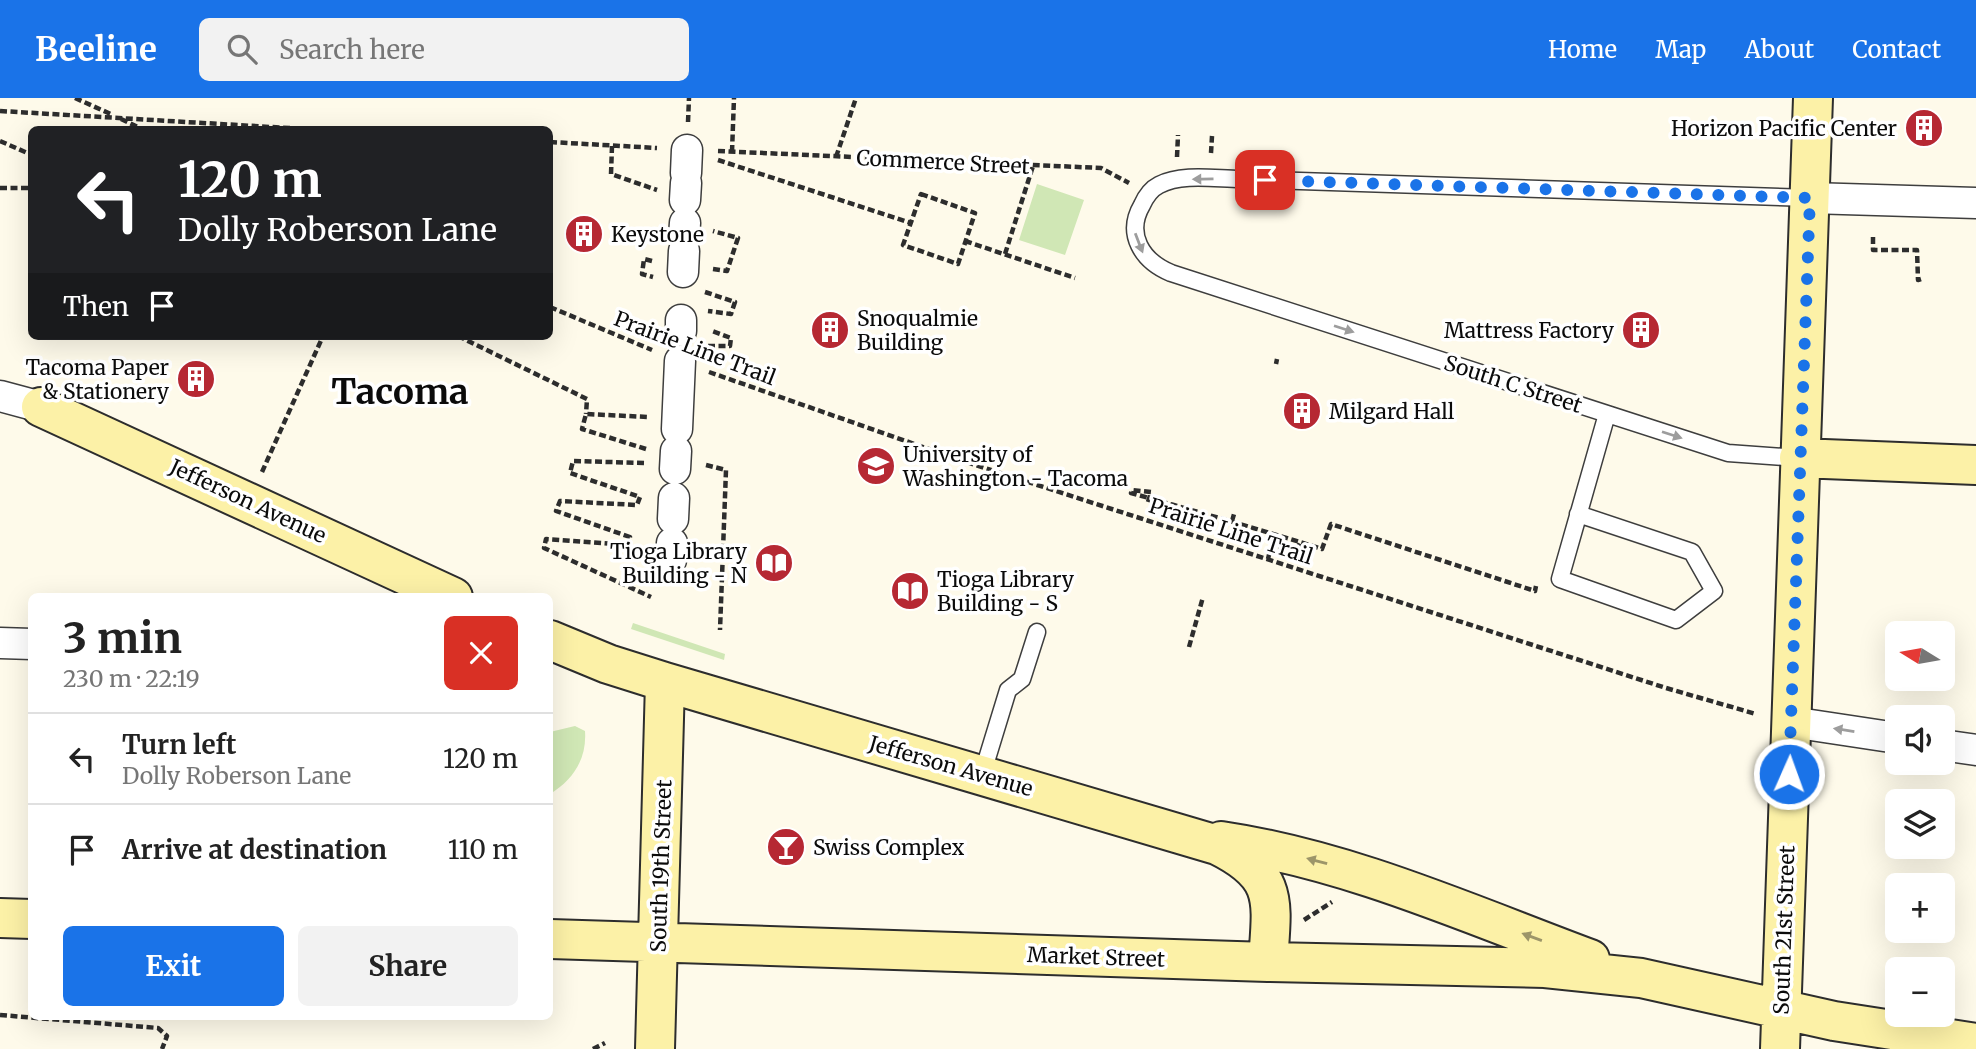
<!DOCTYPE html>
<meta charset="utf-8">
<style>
body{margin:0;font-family:Merriweather,serif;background:#f2f2f2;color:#222;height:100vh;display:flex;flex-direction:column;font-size:26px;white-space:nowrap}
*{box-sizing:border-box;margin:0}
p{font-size:23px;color:#767676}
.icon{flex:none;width:38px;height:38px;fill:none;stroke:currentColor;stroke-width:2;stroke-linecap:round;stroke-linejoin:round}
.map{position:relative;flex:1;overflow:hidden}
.panel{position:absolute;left:28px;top:495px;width:525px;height:427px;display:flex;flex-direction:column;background:#fff;border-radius:10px;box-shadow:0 7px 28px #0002}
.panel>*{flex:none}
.top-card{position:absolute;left:28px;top:28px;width:525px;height:214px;border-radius:10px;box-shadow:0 7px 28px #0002;background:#202124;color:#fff;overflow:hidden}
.needle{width:46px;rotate:281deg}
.fabs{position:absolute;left:1885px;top:523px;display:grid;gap:14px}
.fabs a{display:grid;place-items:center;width:70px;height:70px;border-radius:10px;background:#fff;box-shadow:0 7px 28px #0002;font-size:35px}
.pin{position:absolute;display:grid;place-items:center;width:60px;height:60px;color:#fff;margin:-30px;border-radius:14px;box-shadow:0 4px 10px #0006}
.me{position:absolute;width:77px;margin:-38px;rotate:2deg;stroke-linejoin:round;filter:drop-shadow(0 0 5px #0008)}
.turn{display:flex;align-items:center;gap:24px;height:147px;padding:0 35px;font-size:32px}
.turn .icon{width:91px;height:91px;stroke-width:2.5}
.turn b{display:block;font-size:49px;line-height:60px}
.then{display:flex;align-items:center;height:66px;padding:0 35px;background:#0003;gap:14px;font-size:26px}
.round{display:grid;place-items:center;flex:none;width:74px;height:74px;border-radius:10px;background:#f2f2f2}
.summary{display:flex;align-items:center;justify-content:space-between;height:119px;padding:0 35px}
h1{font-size:42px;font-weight:700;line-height:52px}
.button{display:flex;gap:14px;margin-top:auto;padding:14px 35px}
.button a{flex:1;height:80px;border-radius:10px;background:#1a73e8;color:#fff;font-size:28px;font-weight:700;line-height:80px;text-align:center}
.button a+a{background:#f2f2f2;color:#222}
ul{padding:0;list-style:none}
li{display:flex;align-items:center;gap:21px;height:91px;padding:0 35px;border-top:2px solid #e0e0e0}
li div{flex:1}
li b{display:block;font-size:26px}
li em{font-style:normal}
header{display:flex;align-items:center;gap:42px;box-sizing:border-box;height:98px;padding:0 35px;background:#1a73e8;color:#fff}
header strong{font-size:33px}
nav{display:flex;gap:38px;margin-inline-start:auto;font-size:24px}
.search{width:490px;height:63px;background:#f2f2f2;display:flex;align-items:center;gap:18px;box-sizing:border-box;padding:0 24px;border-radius:10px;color:#767676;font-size:26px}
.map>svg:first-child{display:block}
.green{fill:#d0e7b5}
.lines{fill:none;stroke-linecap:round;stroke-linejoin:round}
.lane-casing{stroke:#3e3e3e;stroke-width:19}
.street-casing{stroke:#3e3e3e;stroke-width:33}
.secondary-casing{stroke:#2d2d2d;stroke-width:42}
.path{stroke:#2d2d2d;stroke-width:4.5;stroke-dasharray:7 3.5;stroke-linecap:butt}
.lane{stroke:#fff;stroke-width:16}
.street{stroke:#fff;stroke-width:30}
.secondary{stroke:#fcf1a7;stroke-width:38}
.oneway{fill:#9d9d9d}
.oneway2{fill:#9c9569}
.route{stroke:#1a73e8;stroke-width:12;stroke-dasharray:0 21.6}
.labels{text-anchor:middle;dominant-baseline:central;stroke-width:7;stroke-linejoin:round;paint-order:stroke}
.poi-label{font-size:21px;fill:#0b0b0b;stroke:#fff;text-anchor:start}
.street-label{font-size:21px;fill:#0b0b0b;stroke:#fff}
.town-label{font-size:35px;font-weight:bold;fill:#0b0b0b;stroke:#fff}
</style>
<header>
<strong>Beeline</strong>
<div class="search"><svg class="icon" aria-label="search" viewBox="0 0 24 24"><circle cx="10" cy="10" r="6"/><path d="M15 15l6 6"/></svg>Search here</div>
<nav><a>Home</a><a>Map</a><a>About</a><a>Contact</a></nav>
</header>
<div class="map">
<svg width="1976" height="951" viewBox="0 0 1976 951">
<rect width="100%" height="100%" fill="#fefaea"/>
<!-- green -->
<path class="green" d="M1037,86L1084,102L1065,157L1019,142Z
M633,525L725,556L724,562L631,531Z
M575,628L585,633C587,661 573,682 550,696V634Z"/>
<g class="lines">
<defs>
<path id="lane" d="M1799,360L1728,355L1171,175C1142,163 1125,136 1142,107C1146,98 1151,91 1159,87C1182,75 1216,81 1240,81L1810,100
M1578,416L1692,454L1714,493L1676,522L1560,481L1607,316
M982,677L1008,592L1022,581L1037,534"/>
<path id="street" d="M686,75L687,52
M1810,100L1976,105
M685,102L686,85
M684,138L685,125
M683,174L684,153
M681,233V222
M0,298L41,309
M677,331L680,263
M675,371L676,353
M673,421L674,400
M671,462L672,445
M0,545L32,546
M1791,624L1897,640
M1942,647L1976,652"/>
<path id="secondary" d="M41,309L453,499
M1799,360L1976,367
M550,542L608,566L665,584L1217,747C1280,778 1272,803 1268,864
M1221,743C1349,762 1469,816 1590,861
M0,820L32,821
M550,841L1268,864L1545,870L1641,880L1834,923L1976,945
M655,951L665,584
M1780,951L1813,0"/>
</defs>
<!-- lane casing -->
<use href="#lane" class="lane-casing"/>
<!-- street casing -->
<use href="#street" class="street-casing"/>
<!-- secondary casing -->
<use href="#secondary" class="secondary-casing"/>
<!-- path -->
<path class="path" d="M75,0L113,17
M0,13L322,32
M121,21L144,32
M688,24L689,0
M0,43L32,57
M550,44L657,50
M612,48L611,76L657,92
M718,53L1101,70L1129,85
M732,54L734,0
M1211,55L1212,38
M836,59L856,0
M1177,59L1178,37
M718,62L911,125
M0,90H32
M921,96L975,115L958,166L903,147Z
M1873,139V152H1917L1918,182L1921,181
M965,143L1075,180
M1005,156L1033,68
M652,163L644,161L642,176L653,179
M713,171L727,173L738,140L713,133
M705,194L735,204L731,216L708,213
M550,209L652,252
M458,238L587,301L586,316
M708,248H730L731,240L712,233
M1276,266L1277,261
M709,274L960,362L1666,590L1756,616
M646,351L582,331L586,316L649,319
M644,365L573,363L570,375L640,399L637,407L560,403L556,413L630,439L628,447L546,441L544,450L651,499
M706,367L726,372L720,532
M262,374L323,238
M1148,404L1151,394L1132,392L1131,395C1195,413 1259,431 1322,451L1331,426L1535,493L1536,488
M1232,423L1234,416
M1268,461L1271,448L1307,458L1309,453L1294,445
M1189,549L1203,499
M1304,822L1332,804
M0,917L158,930L167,938L162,951
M593,951L605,945"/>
<!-- lane -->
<use href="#lane" class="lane"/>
<!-- street -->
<use href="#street" class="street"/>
<!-- secondary -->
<use href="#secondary" class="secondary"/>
</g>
<!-- one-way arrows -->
<defs><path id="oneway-solid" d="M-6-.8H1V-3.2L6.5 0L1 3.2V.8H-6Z" transform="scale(1.75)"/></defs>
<g class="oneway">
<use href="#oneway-solid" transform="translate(1203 81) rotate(179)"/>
<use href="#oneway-solid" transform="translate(1139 145) rotate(69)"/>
<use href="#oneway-solid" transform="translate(1344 231) rotate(18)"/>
<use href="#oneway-solid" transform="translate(1672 337) rotate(18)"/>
<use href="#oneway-solid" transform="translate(1844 632) rotate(-171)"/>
</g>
<g class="oneway2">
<use href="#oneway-solid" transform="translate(1317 763) rotate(-165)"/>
<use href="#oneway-solid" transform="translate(1532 839) rotate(-160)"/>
</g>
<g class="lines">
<!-- route -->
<path class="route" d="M1265,82L1810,100L1789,676"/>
</g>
<!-- icons -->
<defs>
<symbol id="building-disc" viewBox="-11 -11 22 22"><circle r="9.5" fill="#b62833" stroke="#fff"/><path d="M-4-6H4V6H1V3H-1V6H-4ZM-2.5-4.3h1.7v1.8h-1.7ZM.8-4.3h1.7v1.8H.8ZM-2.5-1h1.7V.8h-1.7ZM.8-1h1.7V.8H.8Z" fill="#fff"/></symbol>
<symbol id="university-disc" viewBox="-11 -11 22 22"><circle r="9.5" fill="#b62833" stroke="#fff"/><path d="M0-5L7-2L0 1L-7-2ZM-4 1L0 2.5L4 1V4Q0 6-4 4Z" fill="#fff"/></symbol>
<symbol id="library-disc" viewBox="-11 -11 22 22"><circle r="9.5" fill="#b62833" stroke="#fff"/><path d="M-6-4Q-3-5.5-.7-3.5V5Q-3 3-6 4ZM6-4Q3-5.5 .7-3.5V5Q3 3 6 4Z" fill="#fff"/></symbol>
<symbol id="bar-disc" viewBox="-11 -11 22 22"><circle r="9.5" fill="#b62833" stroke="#fff"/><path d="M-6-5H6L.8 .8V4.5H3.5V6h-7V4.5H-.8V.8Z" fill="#fff"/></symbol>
</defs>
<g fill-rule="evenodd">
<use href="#building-disc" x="1902" y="8" width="44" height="44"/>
<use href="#building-disc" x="562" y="114" width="44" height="44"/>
<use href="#building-disc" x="808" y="210" width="44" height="44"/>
<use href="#building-disc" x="1619" y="210" width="44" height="44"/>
<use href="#building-disc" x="174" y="259" width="44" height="44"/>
<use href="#building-disc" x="1280" y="291" width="44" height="44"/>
<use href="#university-disc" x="854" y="346" width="44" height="44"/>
<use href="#library-disc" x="752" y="443" width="44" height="44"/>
<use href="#library-disc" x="888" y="471" width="44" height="44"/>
<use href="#bar-disc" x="764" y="727" width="44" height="44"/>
</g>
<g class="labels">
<!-- poi labels -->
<g class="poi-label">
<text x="1897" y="30" text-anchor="end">Horizon Pacific Center</text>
<text x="611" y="136">Keystone</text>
<text x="857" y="220">Snoqualmie<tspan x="857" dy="24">Building</tspan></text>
<text x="1614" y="232" text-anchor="end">Mattress Factory</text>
<text x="169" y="269" text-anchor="end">Tacoma Paper<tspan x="169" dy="24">&amp; Stationery</tspan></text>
<text x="1329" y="313">Milgard Hall</text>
<text x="903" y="356">University of<tspan x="903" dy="24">Washington - Tacoma</tspan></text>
<text x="747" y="453" text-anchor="end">Tioga Library<tspan x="747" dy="24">Building - N</tspan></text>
<text x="937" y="481">Tioga Library<tspan x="937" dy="24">Building - S</tspan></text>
<text x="813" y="749">Swiss Complex</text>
</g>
<!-- street labels -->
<g class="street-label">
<text transform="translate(943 64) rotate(3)">Commerce Street</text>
<text transform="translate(695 250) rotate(21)">Prairie Line Trail</text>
<text transform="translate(1513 286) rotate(18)">South C Street</text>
<text transform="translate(248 403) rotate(25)">Jefferson Avenue</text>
<text transform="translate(1231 433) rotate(18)">Prairie Line Trail</text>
<text transform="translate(951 668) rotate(16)">Jefferson Avenue</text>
<text transform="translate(661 768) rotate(-88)">South 19th Street</text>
<text transform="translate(1784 832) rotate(-88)">South 21st Street</text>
<text transform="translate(1096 859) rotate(2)">Market Street</text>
</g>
<!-- town labels -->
<g class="town-label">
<text x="400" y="294">Tacoma</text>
</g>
</g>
</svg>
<div class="fabs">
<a><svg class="needle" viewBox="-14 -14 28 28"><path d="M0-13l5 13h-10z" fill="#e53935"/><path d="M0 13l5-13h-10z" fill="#767676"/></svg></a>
<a><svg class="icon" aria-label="sound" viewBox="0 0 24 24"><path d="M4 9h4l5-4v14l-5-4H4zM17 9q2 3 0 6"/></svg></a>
<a><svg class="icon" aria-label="layers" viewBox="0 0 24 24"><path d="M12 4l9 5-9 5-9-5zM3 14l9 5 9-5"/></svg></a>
<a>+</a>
<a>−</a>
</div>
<div class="pin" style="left:1265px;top:82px;background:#d93025"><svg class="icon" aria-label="arrive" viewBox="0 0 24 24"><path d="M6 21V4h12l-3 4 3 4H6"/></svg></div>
<svg class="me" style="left:1789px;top:676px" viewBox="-20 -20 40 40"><circle r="17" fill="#1a73e8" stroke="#fff" stroke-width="3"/><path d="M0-11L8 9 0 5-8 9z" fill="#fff"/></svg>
<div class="top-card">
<div class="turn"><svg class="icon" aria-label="left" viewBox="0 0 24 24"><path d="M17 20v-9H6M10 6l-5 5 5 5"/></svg><div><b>120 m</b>Dolly Roberson Lane</div></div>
<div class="then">Then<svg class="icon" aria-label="arrive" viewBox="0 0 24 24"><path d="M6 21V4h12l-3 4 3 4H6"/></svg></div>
</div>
<section class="panel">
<div class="summary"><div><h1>3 min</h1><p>230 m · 22:19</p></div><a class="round" style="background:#d93025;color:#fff"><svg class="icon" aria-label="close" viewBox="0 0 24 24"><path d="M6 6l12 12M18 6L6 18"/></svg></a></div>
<ul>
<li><svg class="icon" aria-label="left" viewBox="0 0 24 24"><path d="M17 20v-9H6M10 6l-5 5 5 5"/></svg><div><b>Turn left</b><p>Dolly Roberson Lane</p></div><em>120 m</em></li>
<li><svg class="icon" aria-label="arrive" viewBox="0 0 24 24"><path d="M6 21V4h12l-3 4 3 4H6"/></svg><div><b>Arrive at destination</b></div><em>110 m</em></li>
</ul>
<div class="button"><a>Exit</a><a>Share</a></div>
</section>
</div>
